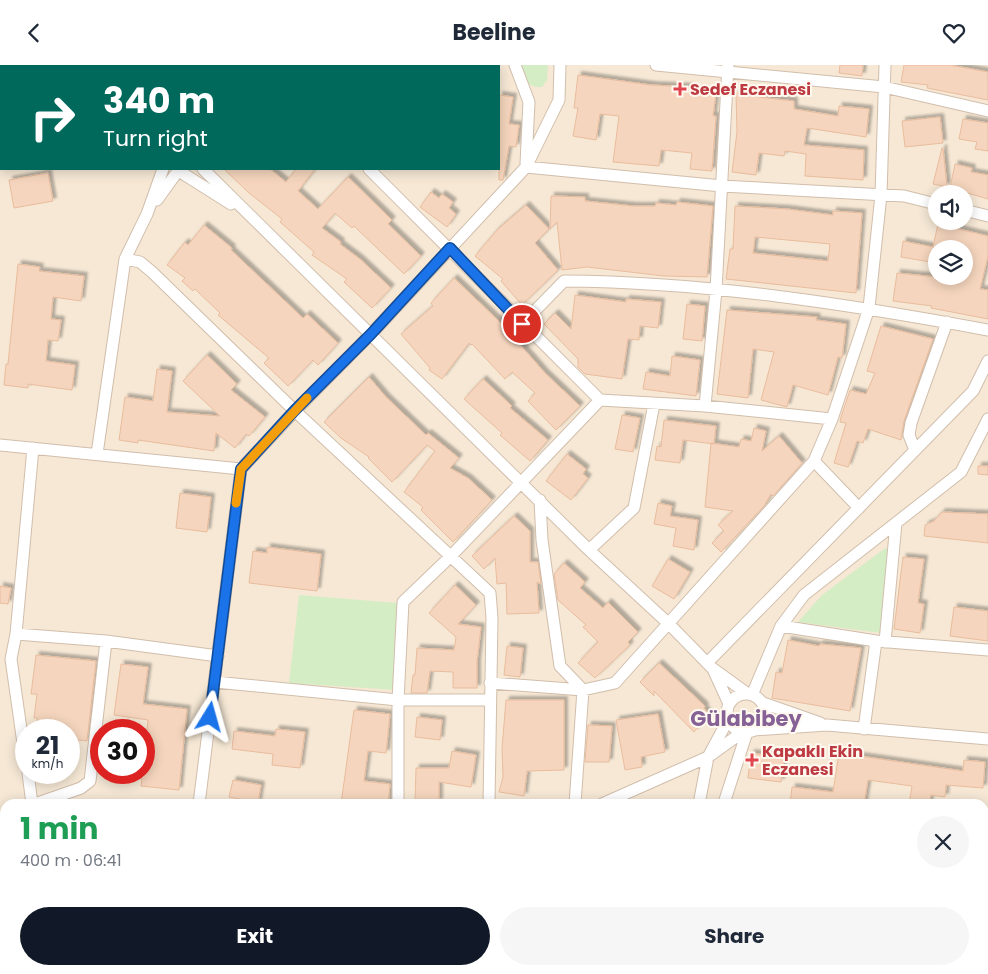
<!DOCTYPE html>
<meta charset="utf-8">
<style>
body{margin:0;font-family:Poppins,sans-serif;background:#f6f6f7;color:#1f2937;height:100vh;display:flex;flex-direction:column;font-size:19px;white-space:nowrap}
*{box-sizing:border-box;margin:0}
p{font-size:16px;color:#747a83}
.icon{flex:none;width:28px;height:28px;fill:none;stroke:currentColor;stroke-width:2;stroke-linecap:round;stroke-linejoin:round}
.map{position:relative;flex:1;overflow:hidden}
.drawer{position:absolute;left:0px;top:734px;width:989px;height:176px;display:flex;flex-direction:column;background:#fff;border-radius:15px 15px 0 0;box-shadow:0 2px 12px #0003}
.drawer>*{flex:none}
.guide{position:absolute;left:0px;top:0px;width:500px;height:105px;box-shadow:0 2px 12px #0003;background:#00695c;color:#fff;overflow:hidden}
.buttons{position:absolute;left:928px;top:120px;display:grid;gap:10px}
.buttons a{display:grid;place-items:center;width:45px;height:45px;border-radius:50%;background:#fff;box-shadow:0 2px 12px #0003;font-size:25px}
.speed{position:absolute;left:15px;top:654px;display:flex;gap:10px;font-size:25px;font-weight:700;text-align:center}
.speed>*{display:grid;place-content:center;width:65px;height:65px;border-radius:50%;background:#fff;box-shadow:0 2px 12px #0003;line-height:1}
.speed small{font-size:12px;font-weight:400}
.speed .limit{border:8px solid #d22;background:#fff;color:#111}
.pin{position:absolute;display:grid;place-items:center;width:42px;height:42px;color:#fff;margin:-21px;border:2px solid #fff;border-radius:50%;box-shadow:0 1px 5px #0007}
.me{position:absolute;width:55px;margin:-28px;rotate:8deg;stroke-linejoin:round;filter:drop-shadow(0 0 4px #0008)}
.turn{display:flex;align-items:center;gap:18px;height:105px;padding:0 20px;font-size:22px}
.turn .icon{width:65px;height:65px;stroke-width:2.5}
.turn b{display:block;font-size:35px;line-height:42px}
.round{display:grid;place-items:center;flex:none;width:52px;height:52px;border-radius:26px;background:#f6f6f7}
.headline{display:flex;align-items:center;justify-content:space-between;height:85px;padding:0 20px}
h1{font-size:30px;font-weight:700;line-height:38px;color:#1e9e55}
.action{display:flex;gap:10px;margin-top:auto;padding:10px 20px}
.action a{flex:1;height:58px;border-radius:30px;background:#111827;color:#fff;font-size:20px;font-weight:700;line-height:58px;text-align:center}
.action a+a{background:#f6f6f7;color:#1f2937}
header{display:flex;justify-content:space-between;align-items:center;height:65px;padding:0 20px;background:#fff;font-size:22px;font-weight:700}
.map>svg:first-child{display:block}
.residential{fill:#f6e8d5;fill-rule:evenodd}
.green{fill:#d4edc4}
.building{fill:#f5d5bd;stroke:#e9bc9d;fill-rule:evenodd;filter:url(#shadow)}
.lines{fill:none;stroke-linecap:round;stroke-linejoin:round}
.street-casing{stroke:#d1beac;stroke-width:13}
.street{stroke:#fff;stroke-width:11}
.route-casing{stroke:#114b97;stroke-width:12}
.route{stroke:#1a73e8;stroke-width:9}
.slow{stroke:#f59e0b;stroke-width:9}
.health-dot{fill:#e0444e;stroke:#fff9ef;stroke-width:2}
.labels{text-anchor:middle;dominant-baseline:central;stroke-width:4;stroke-linejoin:round;paint-order:stroke}
.health-label{font-size:16px;font-weight:bold;fill:#be3a42;stroke:#fff9ef;text-anchor:start}
.district-label{font-size:21px;font-weight:bold;fill:#866196;stroke:#fff9ef}
</style>
<header><svg class="icon" aria-label="back" viewBox="0 0 24 24"><path d="M15 5l-7 7 7 7"/></svg>Beeline<svg class="icon" aria-label="heart" viewBox="0 0 24 24"><path d="M12 20l-8-8c-3-5 5-10 8-4 3-6 11-1 8 4z"/></svg></header>
<div class="map">
<svg width="988" height="909" viewBox="0 0 988 909">
<defs>
<filter id="shadow"><feDropShadow dx="3.5" dy="-3.5" stdDeviation="1" flood-color="#0004"/></filter>
</defs>
<rect width="100%" height="100%" fill="#fef6e8"/>
<!-- residential -->
<path class="residential" d="M0,0H988V909H0ZM1,1H499V104H1ZM936,129H964V156H936ZM936,184H964V211H936ZM26,665H69V708H26ZM101,665H144V708H101ZM5,739H984V905H5Z"/>
<!-- green -->
<path class="green" d="M519,0H548L547,15L542,22C526,23 524,13 519,0Z
M889,483L881,568L798,557L822,530L884,484Z
M299,530L397,538L396,625L289,618Z"/>
<!-- building -->
<path class="building" d="M840,0H863L862,11L839,8Z
M904,0H950L988,7V35L927,23L928,20L901,17Z
M578,10L651,20L691,22V25L716,28L713,51H716L712,106L690,104L692,88L661,85L659,101L613,97L619,51L600,49L596,75L573,71L578,43H574Z
M736,28H758V32L794,36V44L838,51L839,41L869,44L866,72L807,63L804,80L864,85L863,115L805,111L806,89L785,86L784,91L759,88L756,110L732,107L737,67Z
M499,30L513,32L509,59L519,60L516,82L509,81L503,115H499Z
M940,52L943,78L905,82L902,56Z
M963,54L988,58V86L975,84L977,77L959,74Z
M942,83H943L947,122L933,119Z
M955,99L972,103L971,107L988,110V134L950,123Z
M224,104H270L286,117L296,104H315L298,126L318,144L348,112L392,155L388,159L421,191L404,209L354,161L352,163L335,148L322,163L341,177L340,179L360,194L391,223L372,243L344,217L347,214L312,190L314,187L280,157L282,154L249,128Z
M48,108L53,136L14,143L9,115Z
M431,127L439,133L442,129L453,137L449,143L456,149L447,162L420,142Z
M551,131L585,132V136L633,141H655L656,138L676,140L677,137L713,141L707,212L664,211L587,202L562,205L557,157L550,164Z
M526,140L549,164L535,178L558,205L522,240L501,216L503,214L475,191L497,165Z
M735,141L787,144L833,150V146L862,148L856,228L726,214L730,184H733ZM755,172L830,179L828,196L753,188Z
M938,159L988,171V191L980,224L988,225V254L931,243L932,241L893,236L897,208L936,212V215L958,219L960,211H964V184H936V198L901,192L903,176L933,182Z
M204,160L232,183L231,185L303,253L307,249L338,278L318,300L313,295L288,321L264,298L269,293L218,250L220,248L195,224L193,226L182,216L185,213L167,200L185,177L188,180Z
M18,199L40,202L39,206L84,211L81,236L53,232L51,254L61,255L58,276L48,275L46,296L75,300L72,325L28,319V323L4,320L6,299H8Z
M454,213L502,259L545,308L580,341L556,365L528,336L535,328L512,307L505,314L472,279L471,280L469,278L442,314L429,305L430,303L401,269L433,241L431,238Z
M575,230L626,237V234L661,237L658,263L640,261L639,275L628,274L622,314L585,309L578,302V294L544,259L555,248L571,264Z
M687,239L705,241L702,276L683,274Z
M727,245L817,252L816,255L846,259L842,293L838,292L828,330L793,320L787,342L761,335L774,287L753,284L748,333L717,329Z
M881,261L933,274L904,356L901,375L868,364L863,378L857,376L848,402L834,398L846,358L840,357L841,352L850,325L866,329L875,308L867,306Z
M207,290L237,319L231,325L265,352L249,371L246,369L235,383L216,368L214,386L138,375V378L119,375L125,332L153,336L157,304L172,306L167,347L220,351L183,316Z
M672,291L700,295L696,331L643,324L646,307L670,311Z
M369,312L386,332L426,370L428,368L459,393L450,403L468,413L492,435L453,477L421,445L423,442L404,427L435,386L427,380L392,417L368,393L369,392L341,373L324,357Z
M483,314L512,341L510,343L548,375L530,396L500,370L502,368L464,334Z
M622,350L640,353L633,387L615,384Z
M664,355L716,361L714,379L683,375L680,398L655,395L657,381L661,382Z
M754,363L766,366L762,386L779,371L802,398L773,431L771,429L764,441L721,487L712,478L724,466L718,460L733,446L705,442L711,378L739,382L741,374L751,376Z
M567,389L586,404L583,409L588,413L571,435L546,416Z
M978,401H988V410L978,409Z
M180,428L211,432L207,467L176,463Z
M658,438L672,441L670,451L698,455L694,485L673,481L676,463L654,459Z
M942,447L988,449V478L924,471L925,460L934,456Z
M514,451L530,466V497H538L541,519L537,517L539,548L507,549L506,518L497,519L495,493L484,504L472,491Z
M267,482L321,489L317,526L249,518L253,486L267,488Z
M903,492L924,494L918,538L924,539L920,568L894,564Z
M668,494L690,507L674,534L652,521Z
M564,498L585,517L580,523L603,543L608,537L638,567L628,577L630,580L595,613L578,598L598,577L583,562L586,560L558,535L554,509Z
M455,520L476,540L458,559L481,562L477,597V623H453V607L430,606L427,628H411L413,610H415L417,583L454,585L456,572L429,548Z
M0,521L11,523L8,539L0,538Z
M954,542L988,546V576L950,571Z
M788,575L819,581L820,579L861,583L850,646L772,633L776,607L782,608Z
M507,581L523,583L520,612L504,610Z
M36,590L96,596L87,676L69,674V665H38L37,653H34L37,629H31Z
M659,598L705,641L704,643L708,648L705,651L708,655L700,663L699,661L694,667L654,626V631L640,617Z
M121,599L148,602L143,639L187,644L179,725L141,721L148,655L114,650Z
M506,635H564V705L527,706L524,731L499,727L503,712L502,683Z
M354,645L390,649L386,688L368,686L364,716L390,719L388,739H341Z
M658,649L665,687L641,692L642,702L625,705L616,655Z
M417,652L442,655L440,675L415,672Z
M588,660L612,661L609,697H585Z
M276,664L305,667L300,703L272,700L273,689L232,684L234,666L275,671Z
M452,686L476,690L471,722L439,717V737H415L416,703H449Z
M751,688L784,692L781,717L748,713Z
M839,688L963,706L964,695L985,697L983,723L946,720L945,732L931,730L929,739H909L912,721L868,715L864,739H790L792,722L833,727Z
M233,715L261,720L258,738L229,732Z"/>
<g class="lines">
<defs>
<path id="street" d="M231,0L246,1
M515,0L529,37L526,98
M656,0L884,22L988,46
M71,1V0
M176,1V0
M185,1V0
M284,1V0
M0,73H1
M526,102L722,121L904,131L936,139
M203,104L589,485L669,559L712,603L748,629
M369,104L600,335L705,341L832,354
M182,108L231,139
M157,135L175,110
M964,145L988,151
M125,194L140,197L152,207L295,346L490,528L492,553L489,739
M522,259L564,216C706,217 848,239 988,265
M705,341L716,225L728,0
M0,380L241,404
M915,385L909,370L911,358L947,257
M97,389L125,194L147,149L163,104
M814,396L859,443
M540,435L542,475L560,601L583,625L575,739
M589,485L634,443L654,339
M781,561L876,576L988,585
M16,569L106,576L218,591
M885,577L896,458
M707,598L973,326L988,296
M713,604L729,639
M215,617L398,635H490
M490,618L583,625L615,618L814,396L832,354L869,243L881,130L885,0
M727 648a19 19 0 1 1 38 0a19 19 0 1 1-38 0Z
M752,630L781,561L804,530L961,407L988,354
M763,638L820,658
M864,664L876,576
M754,665L827,660L988,674
M26,699L11,594L16,569L33,383
M28,708L32,739
M35,739L81,723L90,716L106,576
M199,739L241,404L295,346L371,269L526,102L559,35L560,0
M398,739V635L403,537L451,491L600,335
M602,739L708,692L744,666
M699,739L708,692L728,655
M726,739L725,735L747,667
M984,786L988,784
M0,850L5,849
M984,859L988,860
M56,905L57,909
M492,905V909
M176,909V905
M390,909V905
M505,909L532,906L537,909
M673,909L675,905
M752,909L753,905
M862,909V905
M933,909L934,905"/>
</defs>
<!-- street casing -->
<use href="#street" class="street-casing"/>
<!-- street -->
<use href="#street" class="street"/>
</g>
<g class="lines">
<defs>
<path id="route" d="M210,652L241,404L294,346L371,269L450,183L522,259"/>
</defs>
<!-- route casing -->
<use href="#route" class="route-casing"/>
<!-- route -->
<use href="#route" class="route"/>
<!-- slow -->
<path class="slow" d="M236,438L241,404L307,333"/>
</g>
<!-- markers -->
<g class="health-dot">
<path d="M677.5 16.5h5v5h5v5h-5v5h-5v-5h-5v-5h5z"/>
<path d="M749.5 687.5h5v5h5v5h-5v5h-5v-5h-5v-5h5z"/>
</g>
<g class="labels">
<!-- health labels -->
<g class="health-label">
<text x="690" y="24">Sedef Eczanesi</text>
<text x="762" y="686">Kapaklı Ekin<tspan x="762" dy="18">Eczanesi</tspan></text>
</g>
<!-- district labels -->
<g class="district-label">
<text x="746" y="653">Gülabibey</text>
</g>
</g>
</svg>
<div class="buttons">
<a><svg class="icon" aria-label="sound" viewBox="0 0 24 24"><path d="M4 9h4l5-4v14l-5-4H4zM17 9q2 3 0 6"/></svg></a>
<a><svg class="icon" aria-label="layers" viewBox="0 0 24 24"><path d="M12 4l9 5-9 5-9-5zM3 14l9 5 9-5"/></svg></a>
</div>
<div class="speed"><div>21<small>km/h</small></div><div class="limit">30</div></div>
<div class="pin" style="left:522px;top:259px;background:#d93025"><svg class="icon" aria-label="arrive" viewBox="0 0 24 24"><path d="M6 21V4h12l-3 4 3 4H6"/></svg></div>
<svg class="me" style="left:210px;top:652px" viewBox="-20 -20 40 40"><path d="M0-17L14 15 0 8-14 15z" fill="#1a73e8" stroke="#fff" stroke-width="4"/></svg>
<div class="guide">
<div class="turn"><svg class="icon" aria-label="right" viewBox="0 0 24 24"><path d="M7 20v-9h11M14 6l5 5-5 5"/></svg><div><b>340 m</b>Turn right</div></div>
</div>
<section class="drawer">
<div class="headline"><div><h1>1 min</h1><p>400 m · 06:41</p></div><a class="round"><svg class="icon" aria-label="close" viewBox="0 0 24 24"><path d="M6 6l12 12M18 6L6 18"/></svg></a></div>
<div class="action"><a>Exit</a><a>Share</a></div>
</section>
</div>
